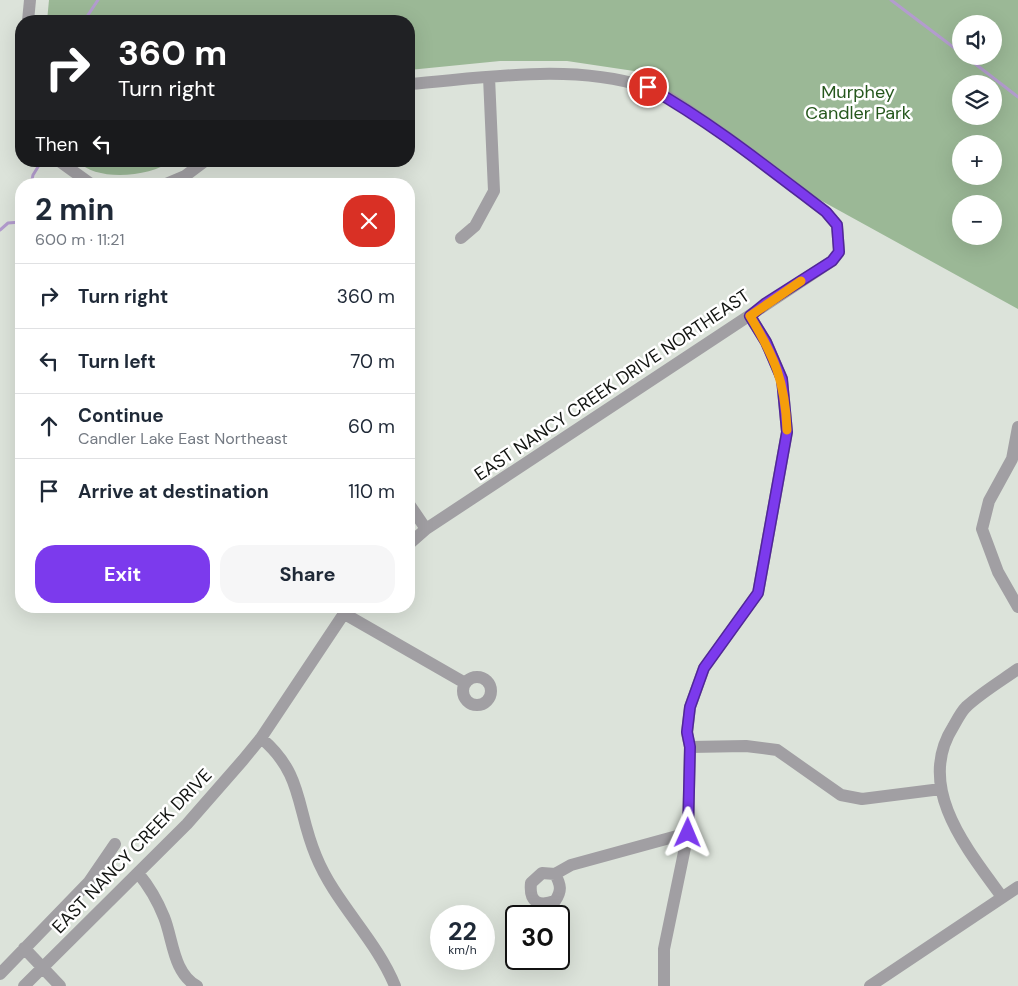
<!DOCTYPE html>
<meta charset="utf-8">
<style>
body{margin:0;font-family:"DM Sans",sans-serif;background:#f6f6f7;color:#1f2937;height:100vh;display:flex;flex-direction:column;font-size:19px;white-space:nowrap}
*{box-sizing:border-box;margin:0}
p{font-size:16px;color:#747a83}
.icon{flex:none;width:28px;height:28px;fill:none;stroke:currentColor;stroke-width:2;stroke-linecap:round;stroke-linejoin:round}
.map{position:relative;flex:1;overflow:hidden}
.side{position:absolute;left:15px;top:178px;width:400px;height:435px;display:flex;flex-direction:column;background:#fff;border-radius:20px;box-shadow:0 5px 20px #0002}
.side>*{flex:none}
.hud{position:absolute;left:15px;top:15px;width:400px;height:152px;border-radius:20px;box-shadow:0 5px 20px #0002;background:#202124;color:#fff;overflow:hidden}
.buttons{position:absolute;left:952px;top:15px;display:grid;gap:10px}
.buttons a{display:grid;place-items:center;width:50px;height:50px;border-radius:50%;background:#fff;box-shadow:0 5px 20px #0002;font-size:25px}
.speed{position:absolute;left:430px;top:905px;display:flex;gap:10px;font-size:25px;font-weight:700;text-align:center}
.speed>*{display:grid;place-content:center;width:65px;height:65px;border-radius:50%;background:#fff;box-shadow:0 5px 20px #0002;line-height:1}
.speed small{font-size:12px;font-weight:400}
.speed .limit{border:2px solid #111;border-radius:8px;background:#fff;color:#111}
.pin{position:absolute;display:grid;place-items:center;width:42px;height:42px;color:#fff;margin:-21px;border:2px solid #fff;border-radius:50%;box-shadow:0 1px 5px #0007}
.me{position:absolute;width:55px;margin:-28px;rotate:1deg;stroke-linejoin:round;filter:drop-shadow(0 0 4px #0008)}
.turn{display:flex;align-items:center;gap:18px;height:105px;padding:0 20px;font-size:22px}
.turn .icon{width:65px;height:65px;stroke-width:2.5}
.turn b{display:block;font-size:35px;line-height:42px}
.then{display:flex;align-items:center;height:48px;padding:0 20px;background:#0003;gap:10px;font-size:19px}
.round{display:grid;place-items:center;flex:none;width:52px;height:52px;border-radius:20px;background:#f6f6f7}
.summary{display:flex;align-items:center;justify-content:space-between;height:85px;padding:0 20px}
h1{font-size:30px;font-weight:700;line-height:38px}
.action{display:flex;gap:10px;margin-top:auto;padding:10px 20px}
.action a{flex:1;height:58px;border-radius:20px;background:#7c3aed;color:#fff;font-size:20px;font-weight:700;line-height:58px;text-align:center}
.action a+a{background:#f6f6f7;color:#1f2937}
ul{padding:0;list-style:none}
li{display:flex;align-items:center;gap:15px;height:65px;padding:0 20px;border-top:1px solid #e0e1e3}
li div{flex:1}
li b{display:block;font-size:19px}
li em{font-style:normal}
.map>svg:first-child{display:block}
.green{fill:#9bb896;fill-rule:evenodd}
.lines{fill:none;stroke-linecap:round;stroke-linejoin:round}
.stream{stroke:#b39cce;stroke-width:3}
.minor{stroke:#a19fa3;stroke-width:12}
.route-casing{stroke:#51269a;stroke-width:12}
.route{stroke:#7c3aed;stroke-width:9}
.slow{stroke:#f59e0b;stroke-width:9}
.labels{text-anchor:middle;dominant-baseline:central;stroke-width:5;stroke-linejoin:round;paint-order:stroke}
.park-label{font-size:18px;fill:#25571c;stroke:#fff}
.street-label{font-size:18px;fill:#121411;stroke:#fff}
</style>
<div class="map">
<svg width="1018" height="986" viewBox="0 0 1018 986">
<rect width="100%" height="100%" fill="#dce3da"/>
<!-- green -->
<path class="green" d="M49,0H1018V309L811,195L634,71L567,61H500L409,70V21H47ZM961,24H994V56H961ZM961,84H994V116H961ZM961,144H994V176H961ZM961,204H994V236H961Z
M78,161H171C151,177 95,182 78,161Z"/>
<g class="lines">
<!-- stream -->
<path class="stream" d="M891,0L961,53
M84,21L98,0
M965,56L1018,97
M31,184L33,175L41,162
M0,230L8,223L21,222"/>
<!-- minor -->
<path class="minor" d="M28,21L30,0
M409,84C486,78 571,63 646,87C664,92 683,107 698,117C743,147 784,180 826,212L837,225L839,252L832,261L426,529L409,544
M59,161L91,184
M166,184L185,176L205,161
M461,238L475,226L494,191L489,77
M1018,427L1012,459L989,501L982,529L998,572L1018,607
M409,504L426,529
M343,613L465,683
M463 691a14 14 0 1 1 28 0a14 14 0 1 1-28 0Z
M261,738C304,774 296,809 316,856C335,903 376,939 395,986
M690,747L746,746L777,750L841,795L862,799L941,789
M138,873C148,885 158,902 164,917C173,939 173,973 197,986
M555,874L542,873L531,883C529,902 538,907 555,901C562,891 561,885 555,874L571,865L688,833
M1002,897C967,849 915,787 953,727C957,720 961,712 966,707C981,693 1001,681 1018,669
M24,948L60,986
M0,974L89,882L115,844
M24,986L187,824L243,760L261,738L349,606
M664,986V949L688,833L690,747L687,733L690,707L704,668L758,593L787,432L782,379L766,342L750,316
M870,986L1018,887"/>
</g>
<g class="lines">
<defs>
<path id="route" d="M648,87C712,123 768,168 826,212L837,225L839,252L832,261L766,303L750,316L766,342L782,379L787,432L758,593L704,668L690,707L687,732L690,747L688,833"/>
</defs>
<!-- route casing -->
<use href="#route" class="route-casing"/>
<!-- route -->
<use href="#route" class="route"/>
<!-- slow -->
<path class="slow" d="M787,430C785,381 775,358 750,316L801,281"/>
</g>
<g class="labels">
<!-- park labels -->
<g class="park-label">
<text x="858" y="92">Murphey<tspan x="858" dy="21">Candler Park</tspan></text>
</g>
<!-- street labels -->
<g class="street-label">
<text transform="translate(612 385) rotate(-34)">EAST NANCY CREEK DRIVE NORTHEAST</text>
<text transform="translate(132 851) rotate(-46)">EAST NANCY CREEK DRIVE</text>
</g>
</g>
</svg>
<div class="buttons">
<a><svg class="icon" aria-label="sound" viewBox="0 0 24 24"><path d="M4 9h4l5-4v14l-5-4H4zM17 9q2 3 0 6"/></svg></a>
<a><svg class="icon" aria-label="layers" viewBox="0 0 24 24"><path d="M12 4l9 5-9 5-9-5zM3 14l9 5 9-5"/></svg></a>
<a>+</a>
<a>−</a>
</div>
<div class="speed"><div>22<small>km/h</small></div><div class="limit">30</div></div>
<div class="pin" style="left:648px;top:87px;background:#d93025"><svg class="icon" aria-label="arrive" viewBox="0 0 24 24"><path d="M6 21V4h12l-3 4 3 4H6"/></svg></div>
<svg class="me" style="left:688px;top:833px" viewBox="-20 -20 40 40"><path d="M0-17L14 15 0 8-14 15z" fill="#7c3aed" stroke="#fff" stroke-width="4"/></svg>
<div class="hud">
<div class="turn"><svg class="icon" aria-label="right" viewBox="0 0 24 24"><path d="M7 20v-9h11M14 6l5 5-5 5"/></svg><div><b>360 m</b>Turn right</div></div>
<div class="then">Then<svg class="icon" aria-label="left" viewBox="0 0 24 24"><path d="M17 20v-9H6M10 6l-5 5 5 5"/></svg></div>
</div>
<section class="side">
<div class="summary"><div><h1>2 min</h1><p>600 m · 11:21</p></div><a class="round" style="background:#d93025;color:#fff"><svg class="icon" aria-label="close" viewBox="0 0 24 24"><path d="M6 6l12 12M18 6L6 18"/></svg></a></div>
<ul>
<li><svg class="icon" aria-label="right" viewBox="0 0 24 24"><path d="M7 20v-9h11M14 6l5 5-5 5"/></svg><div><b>Turn right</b></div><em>360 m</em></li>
<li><svg class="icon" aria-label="left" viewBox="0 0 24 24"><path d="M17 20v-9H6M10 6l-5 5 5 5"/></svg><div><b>Turn left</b></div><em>70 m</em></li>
<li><svg class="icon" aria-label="ahead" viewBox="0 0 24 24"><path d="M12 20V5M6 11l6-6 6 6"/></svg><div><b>Continue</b><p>Candler Lake East Northeast</p></div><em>60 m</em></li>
<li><svg class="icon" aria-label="arrive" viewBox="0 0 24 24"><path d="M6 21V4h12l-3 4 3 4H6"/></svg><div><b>Arrive at destination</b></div><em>110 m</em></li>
</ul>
<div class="action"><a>Exit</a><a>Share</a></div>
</section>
</div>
